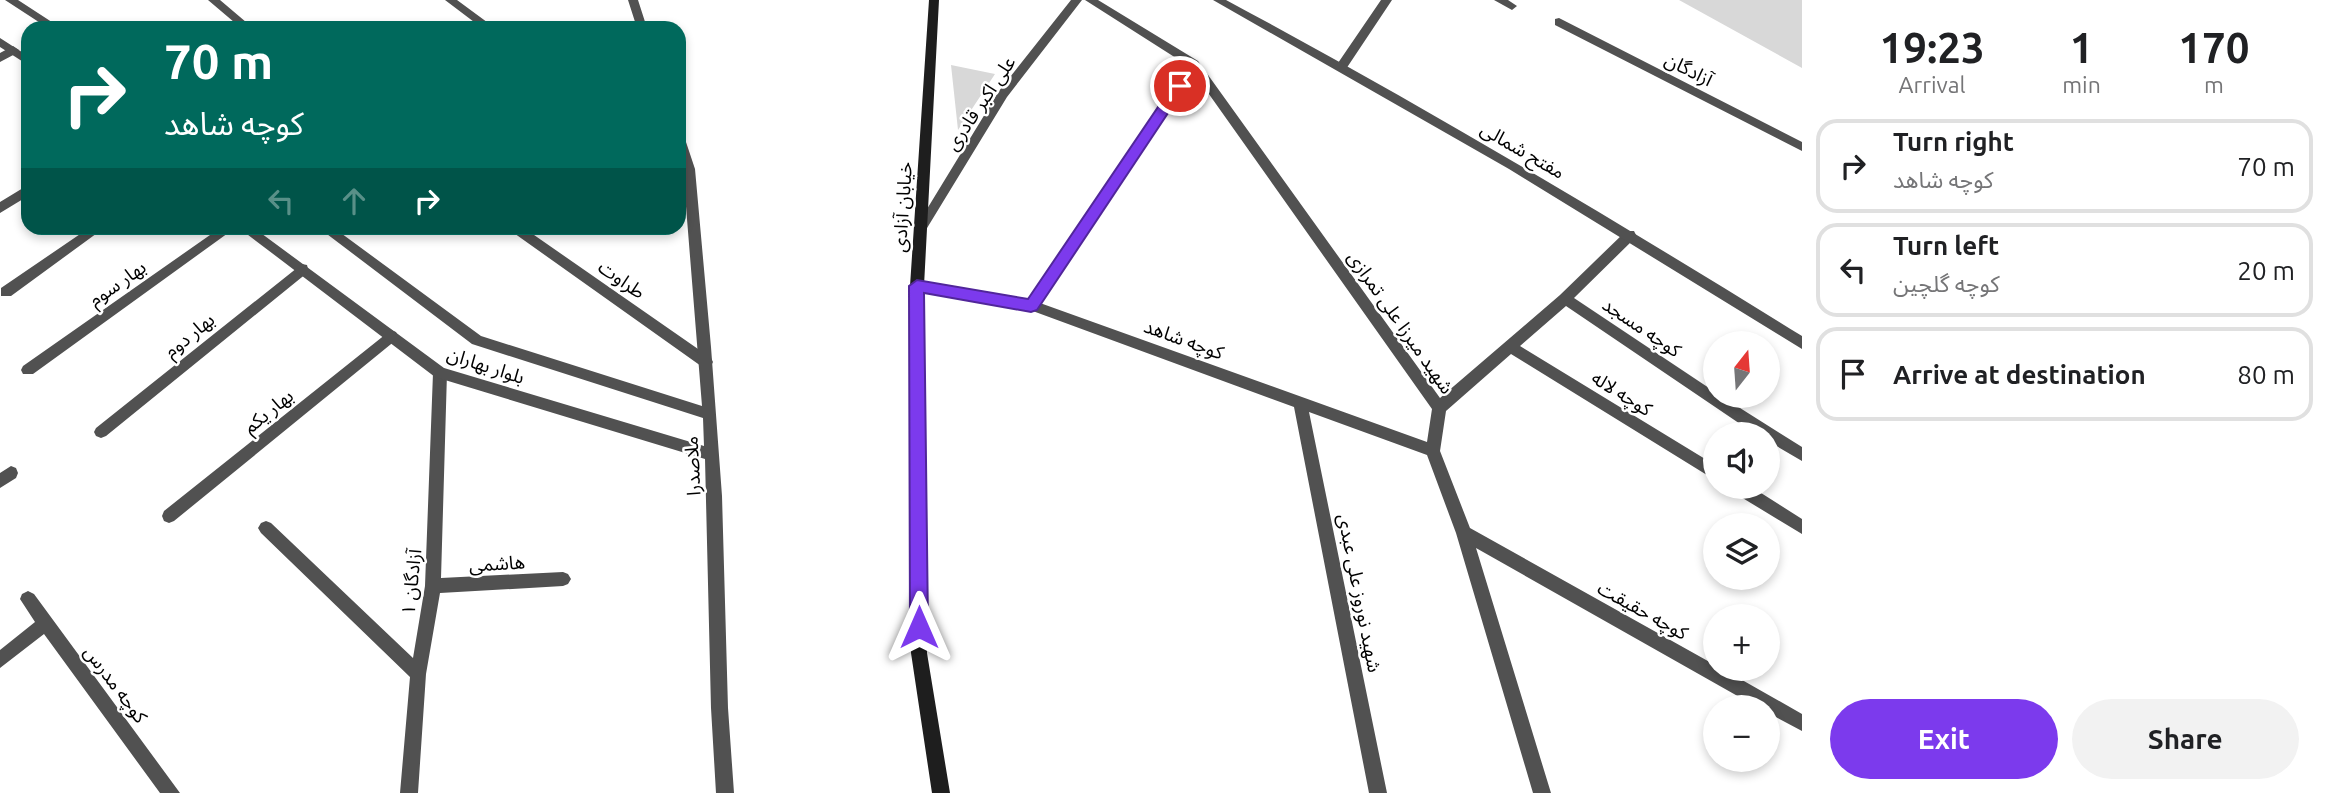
<!DOCTYPE html>
<meta charset="utf-8">
<style>
body{margin:0;font-family:Ubuntu,"Noto Sans Arabic",sans-serif;background:#f2f2f2;color:#202124;height:100vh;display:flex;flex-direction:column;font-size:26px;white-space:nowrap}
*{box-sizing:border-box;margin:0}
p{font-size:23px;color:#757577}
.icon{flex:none;width:38px;height:38px;fill:none;stroke:currentColor;stroke-width:2;stroke-linecap:round;stroke-linejoin:round}
.map{position:relative;flex:1;overflow:hidden}
.drawer{display:flex;flex-direction:column;background:#fff;width:525px}
.drawer>*{flex:none}
.banner{position:absolute;left:21px;top:21px;width:665px;height:214px;border-radius:21px;box-shadow:0 4px 10px #0003;background:#00695c;color:#fff;overflow:hidden}
.needle{width:46px;rotate:17deg}
.tools{position:absolute;left:1703px;top:331px;display:grid;gap:14px}
.tools a{display:grid;place-items:center;width:77px;height:77px;border-radius:50%;background:#fff;box-shadow:0 4px 10px #0003;font-size:35px}
.pin{position:absolute;display:grid;place-items:center;width:60px;height:60px;color:#fff;margin:-30px;border:4px solid #fff;border-radius:50%;box-shadow:0 2px 7px #0007}
.me{position:absolute;width:77px;margin:-38px;rotate:0deg;stroke-linejoin:round;filter:drop-shadow(0 0 5px #0008)}
.turn{display:flex;align-items:center;gap:24px;height:147px;padding:0 28px;font-size:32px}
.turn .icon{width:91px;height:91px;stroke-width:2.5}
.turn b{display:block;font-size:49px;line-height:60px}
.lanes{display:flex;align-items:center;height:66px;padding:0 28px;background:#0003;justify-content:center;gap:35px;direction:ltr}
.lanes .off{opacity:.35}
.eta{display:flex;justify-content:space-evenly;align-items:center;height:119px;text-align:center}
.eta b{font-size:42px;font-weight:600;line-height:49px}
.cta{display:flex;gap:14px;margin-top:auto;padding:14px 28px}
.cta a{flex:1;height:80px;border-radius:42px;background:#7c3aed;color:#fff;font-size:28px;font-weight:600;line-height:80px;text-align:center}
.cta a+a{background:#f2f2f2;color:#202124}
ul{padding:0;list-style:none}
li{display:flex;align-items:center;gap:21px;height:94px;margin:0 14px 10px;padding:0 14px;border:4px solid #e0e0e0;border-radius:21px}
li div{flex:1}
li b{display:block;font-size:26px}
li em{font-style:normal}
main{display:flex;flex:1;min-height:0}
.map>svg:first-child{display:block}
.green{fill:#d8d8d8}
.lines{fill:none;stroke-linecap:round;stroke-linejoin:round}
.minor{fill:#515151;fill-rule:evenodd}
.tertiary{fill:#515151;fill-rule:evenodd}
.secondary{fill:#1e1e1e;fill-rule:evenodd}
.route{fill:#7c3aed;stroke:#51269a;stroke-width:2}
.labels{text-anchor:middle;dominant-baseline:central;stroke-width:5;stroke-linejoin:round;paint-order:stroke}
.street-label{font-size:19px;fill:#000;stroke:#fff}
</style>
<main>
<div class="map">
<svg width="1802" height="793" viewBox="0 0 1802 793">
<rect width="100%" height="100%" fill="#fff"/>
<!-- green -->
<path class="green" d="M1679,0H1802V68Z
M951,65L995,74L958,130Z"/>
<g class="lines">
<!-- minor -->
<path class="minor" d="M208,0H220L253,28H241Z
M445,0H457L495,28H482Z
M1071,0H1082L1007,97L924,233H916L914,230L916,227L999,91Z
M1085,0H1098L1198,61L1440,398L1560,295L1626,231H1634L1636,235L1634,239L1574,298L1715,392V396H1721L1802,447V461L1768,441V434H1755L1566,306L1520,346L1715,465V480L1511,354L1446,411L1440,451L1470,528L1715,665V668H1721L1802,714V731L1768,713V707H1757L1476,548L1551,793H1533L1456,533L1427,455L1309,412L1387,793H1369L1294,407L1030,310L917,291L910,286L917,281L1028,299L1187,65ZM1194,73L1432,409L1427,442L1040,303Z
M1381,0H1392L1346,69H1338V63Z
M1494,0H1508L1517,6L1512,10Z
M1559,18L1802,142V151L1555,25V19Z
M13,46L19,50L17,53L0,62V53Z
M28,185V196L0,213V202Z
M89,228H104L11,296H1V288Z
M220,228H235L33,374H23L21,370L23,366Z
M509,228H524L711,358L713,362L711,366H701L511,231Z
M302,264L307,265L308,269L307,273L106,436L101,438L96,436L94,432L96,428Z
M391,330L396,332L398,336L396,340L174,521L169,523L164,521L162,516L164,511Z
M440,367L445,369L447,373L441,578L563,572L568,574L571,579L568,584L563,586L440,593L426,674L418,793H400L410,677L261,533L258,528L261,523L266,521L271,523L413,658L425,586L433,373L435,369Z
M11,466L16,468L18,473L16,478L0,488V473Z
M1729,486H1750L1802,519V534L1731,491Z
M28,591L34,594L180,793H160L44,634L0,668V650L35,622L20,599L22,594Z"/>
<!-- tertiary -->
<path class="tertiary" d="M5,0H18L61,28H48Z
M628,0H638L647,28H637Z
M1213,0H1226C1422,105 1613,219 1802,336V349L1509,169Z
M0,38L28,56V65L0,47Z
M679,135L685,139L695,169L711,347L722,496L728,708L734,793H716L711,708L705,459L435,377L239,228H254L444,368L704,446L703,418L472,344L319,228H334L481,336L702,406L683,169L679,157Z"/>
<!-- secondary -->
<path class="secondary" d="M929,0H939L924,286L927,653L950,793H932L911,653L910,286Z"/>
</g>
<!-- route -->
<path class="route" d="M1180,81L1186,86L1184,89L1037,310L1031,312L924,293L928,627L925,634L919,636L912,634L910,627L909,286L917,280L1028,299L1175,82Z"/>
<g class="labels">
<!-- street labels -->
<g class="street-label">
<text transform="translate(1689 69) rotate(27)">آزادگان</text>
<text transform="translate(980 103) rotate(-56)">علی اکبر قادری</text>
<text transform="translate(1523 150) rotate(30)">مفتح شمالی</text>
<text transform="translate(902 207) rotate(-86)">خیابان آزادی</text>
<text transform="translate(622 279) rotate(35)">طراوت</text>
<text transform="translate(117 283) rotate(-35)">بهار سوم</text>
<text transform="translate(1401 322) rotate(55)">شهید میرزا علی تمرازی</text>
<text transform="translate(1642 327) rotate(34)">کوچه مسجد</text>
<text transform="translate(189 335) rotate(-39)">بهار دوم</text>
<text transform="translate(1184 339) rotate(20)">کوچه شاهد</text>
<text transform="translate(486 365) rotate(18)">بلوار بهاران</text>
<text transform="translate(1622 393) rotate(32)">کوچه لاله</text>
<text transform="translate(268 411) rotate(-39)">بهار یکم</text>
<text transform="translate(692 466) rotate(-93)">ملاصدرا</text>
<text transform="translate(497 563) rotate(-3)">هاشمی</text>
<text transform="translate(411 582) rotate(-84)">آزادگان ۱</text>
<text transform="translate(1360 593) rotate(79)">شهید نوروز علی عبدی</text>
<text transform="translate(1643 610) rotate(29)">کوچه حقیقت</text>
<text transform="translate(116 684) rotate(53)">کوچه مدرس</text>
</g>
</g>
</svg>
<div class="tools">
<a><svg class="needle" viewBox="-14 -14 28 28"><path d="M0-13l5 13h-10z" fill="#e53935"/><path d="M0 13l5-13h-10z" fill="#757577"/></svg></a>
<a><svg class="icon" aria-label="sound" viewBox="0 0 24 24"><path d="M4 9h4l5-4v14l-5-4H4zM17 9q2 3 0 6"/></svg></a>
<a><svg class="icon" aria-label="layers" viewBox="0 0 24 24"><path d="M12 4l9 5-9 5-9-5zM3 14l9 5 9-5"/></svg></a>
<a>+</a>
<a>−</a>
</div>
<div class="pin" style="left:1180px;top:86px;background:#d93025"><svg class="icon" aria-label="arrive" viewBox="0 0 24 24"><path d="M6 21V4h12l-3 4 3 4H6"/></svg></div>
<svg class="me" style="left:919px;top:627px" viewBox="-20 -20 40 40"><path d="M0-17L14 15 0 8-14 15z" fill="#7c3aed" stroke="#fff" stroke-width="4"/></svg>
<div class="banner">
<div class="turn"><svg class="icon" aria-label="right" viewBox="0 0 24 24"><path d="M7 20v-9h11M14 6l5 5-5 5"/></svg><div><b>70 m</b>کوچه شاهد</div></div>
<div class="lanes"><svg class="icon off" aria-label="left" viewBox="0 0 24 24"><path d="M17 20v-9H6M10 6l-5 5 5 5"/></svg><svg class="icon off" aria-label="ahead" viewBox="0 0 24 24"><path d="M12 20V5M6 11l6-6 6 6"/></svg><svg class="icon" aria-label="right" viewBox="0 0 24 24"><path d="M7 20v-9h11M14 6l5 5-5 5"/></svg></div>
</div>
</div>
<section class="drawer">
<div class="eta">
<div><b>19:23</b><p>Arrival</p></div>
<div><b>1</b><p>min</p></div>
<div><b>170</b><p>m</p></div>
</div>
<ul>
<li><svg class="icon" aria-label="right" viewBox="0 0 24 24"><path d="M7 20v-9h11M14 6l5 5-5 5"/></svg><div><b>Turn right</b><p>کوچه شاهد</p></div><em>70 m</em></li>
<li><svg class="icon" aria-label="left" viewBox="0 0 24 24"><path d="M17 20v-9H6M10 6l-5 5 5 5"/></svg><div><b>Turn left</b><p>کوچه گلچین</p></div><em>20 m</em></li>
<li><svg class="icon" aria-label="arrive" viewBox="0 0 24 24"><path d="M6 21V4h12l-3 4 3 4H6"/></svg><div><b>Arrive at destination</b></div><em>80 m</em></li>
</ul>
<div class="cta"><a>Exit</a><a>Share</a></div>
</section>
</main>
